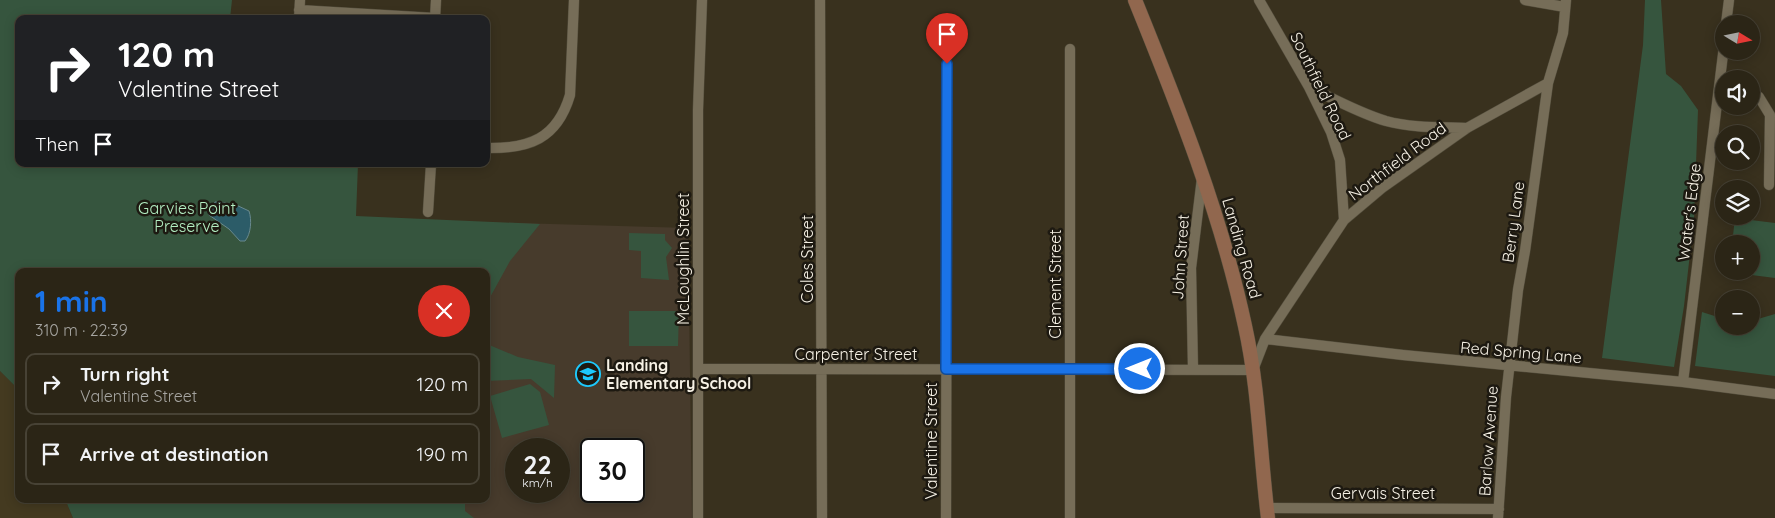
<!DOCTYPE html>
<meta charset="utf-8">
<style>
body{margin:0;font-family:Quicksand,sans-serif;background:#332d1f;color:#f1f3f6;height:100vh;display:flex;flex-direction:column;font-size:19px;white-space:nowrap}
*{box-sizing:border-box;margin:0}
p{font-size:16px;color:#a6a5a1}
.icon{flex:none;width:28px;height:28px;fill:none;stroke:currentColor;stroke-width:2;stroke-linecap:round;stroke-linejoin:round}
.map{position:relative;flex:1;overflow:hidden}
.sheet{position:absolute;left:15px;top:268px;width:475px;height:235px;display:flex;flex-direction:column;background:#2b2516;border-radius:10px;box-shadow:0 2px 12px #0003,0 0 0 1px #474235}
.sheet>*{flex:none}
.guide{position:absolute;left:15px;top:15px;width:475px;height:152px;border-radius:10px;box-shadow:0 2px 12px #0003,0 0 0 1px #474235;background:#202124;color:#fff;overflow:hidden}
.needle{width:32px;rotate:100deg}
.controls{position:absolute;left:1715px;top:15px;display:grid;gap:10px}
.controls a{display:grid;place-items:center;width:45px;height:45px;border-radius:50%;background:#2b2516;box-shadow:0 2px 12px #0003,0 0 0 1px #474235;font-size:25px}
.speed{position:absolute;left:505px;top:438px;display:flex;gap:10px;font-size:25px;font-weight:700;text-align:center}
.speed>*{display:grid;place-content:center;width:65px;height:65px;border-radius:50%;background:#2b2516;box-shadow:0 2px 12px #0003,0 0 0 1px #474235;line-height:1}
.speed small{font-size:12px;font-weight:400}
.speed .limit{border:2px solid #111;border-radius:8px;background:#fff;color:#111}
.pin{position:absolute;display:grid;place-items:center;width:42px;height:42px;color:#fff;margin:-51px -21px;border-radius:50% 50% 50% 0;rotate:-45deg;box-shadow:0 0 5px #0007}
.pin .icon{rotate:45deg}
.me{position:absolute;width:55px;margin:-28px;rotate:270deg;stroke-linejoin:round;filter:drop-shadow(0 0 4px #0008)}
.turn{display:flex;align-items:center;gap:18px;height:105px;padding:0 20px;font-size:22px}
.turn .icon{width:65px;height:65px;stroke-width:2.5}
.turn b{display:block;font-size:35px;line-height:42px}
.then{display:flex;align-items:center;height:48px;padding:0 20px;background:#0003;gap:10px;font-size:19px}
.round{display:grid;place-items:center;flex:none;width:52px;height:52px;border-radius:26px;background:#332d1f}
.head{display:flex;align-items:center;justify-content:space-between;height:85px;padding:0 20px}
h1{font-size:30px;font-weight:700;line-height:38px;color:#1a73e8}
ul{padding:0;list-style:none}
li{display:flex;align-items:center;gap:15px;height:62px;margin:0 10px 8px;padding:0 10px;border:2px solid #474235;border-radius:10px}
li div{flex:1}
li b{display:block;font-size:19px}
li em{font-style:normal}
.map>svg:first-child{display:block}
.built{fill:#443a20}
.education{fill:#473b2c;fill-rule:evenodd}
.green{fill:#36553e}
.water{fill:#2c5c68;stroke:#69898e}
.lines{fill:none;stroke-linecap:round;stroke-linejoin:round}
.street-casing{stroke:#534d3c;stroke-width:11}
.secondary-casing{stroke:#534d3c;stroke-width:15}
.street{stroke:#766d58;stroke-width:10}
.secondary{stroke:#91674e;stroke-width:14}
.route-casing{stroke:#114b97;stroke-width:12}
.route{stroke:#1a73e8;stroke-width:9}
.labels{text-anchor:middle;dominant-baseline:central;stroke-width:5;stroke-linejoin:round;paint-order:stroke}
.street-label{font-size:16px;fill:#f6f1e5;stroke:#1d1911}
.park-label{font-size:16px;fill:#b3eec2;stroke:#1d1911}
.poi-label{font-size:16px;font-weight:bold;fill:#f6f1e5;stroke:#1d1911;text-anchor:start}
</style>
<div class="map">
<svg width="1775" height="518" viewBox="0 0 1775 518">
<rect width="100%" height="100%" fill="#39311e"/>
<!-- built -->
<path class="built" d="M0,371L19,390V499H65L73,518H0Z"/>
<!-- education -->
<path class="education" d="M478,222L688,228L692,518H464L465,499H486V271ZM516,449H559V491H516ZM591,449H634V491H591Z"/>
<!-- green -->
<path class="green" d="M0,0H232L230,19H19V164H358L356,216L540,224L510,261L488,301L487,344L518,357L555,365L554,398L531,379L486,381V271H19V390L0,371Z
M1645,0H1661L1666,74L1681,86L1698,110L1694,219L1684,306L1674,367L1602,358L1643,45Z
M1735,218L1775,223V278L1728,272L1751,271V244H1732Z
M629,233L665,234V240L672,248L666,257L669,280L641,278V251L629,250Z
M629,311H679L678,346H629Z
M1702,312L1724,319V326H1751V321L1775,314V376L1695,366Z
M530,384L540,392L549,425L502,438L490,396Z
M65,499H465V511L474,518H73Z"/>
<!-- water -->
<path class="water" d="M215,202L234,204L249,211C252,220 251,234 245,241H240L229,229L209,215V208Z"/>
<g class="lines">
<defs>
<path id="street" d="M820,0L822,518
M1259,0L1309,87L1331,132L1340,160L1344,220
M1525,0L1565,7
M299,10L435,18
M299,19L300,0
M435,19L436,0
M1726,24L1729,0
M1309,87C1334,99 1359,113 1386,121C1412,128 1440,127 1467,128
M1751,94L1759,97L1770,115L1769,185
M486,148C529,149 557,139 570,95L574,0
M428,212L431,164
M1265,339L1403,355L1683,382L1775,394
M698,369L1253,370L1265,339L1344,220L1382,188L1467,128L1548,83L1563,33L1566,0
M1193,369L1191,268L1202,178
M1683,382L1724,46
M1266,508L1499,509
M698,518V110L702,0
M946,518L947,64
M1070,518V49
M1498,518L1506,397L1518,290L1525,251L1548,83"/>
<path id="secondary" d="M1135,0C1178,106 1221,214 1245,326C1259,389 1260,454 1268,518"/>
</defs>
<!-- street casing -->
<use href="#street" class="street-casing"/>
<!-- secondary casing -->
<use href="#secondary" class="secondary-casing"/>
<!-- street -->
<use href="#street" class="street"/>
<!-- secondary -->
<use href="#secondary" class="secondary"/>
</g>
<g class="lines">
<defs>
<path id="route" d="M947,64L946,369H1140"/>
</defs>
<!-- route casing -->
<use href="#route" class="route-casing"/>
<!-- route -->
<use href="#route" class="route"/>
</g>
<!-- icons -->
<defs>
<symbol id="school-ring" viewBox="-11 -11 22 22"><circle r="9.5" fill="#1d1911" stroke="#1dc9fd" stroke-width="1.5"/><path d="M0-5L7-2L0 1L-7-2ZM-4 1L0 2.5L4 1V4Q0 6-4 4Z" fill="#1dc9fd"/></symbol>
</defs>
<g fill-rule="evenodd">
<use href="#school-ring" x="574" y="360" width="28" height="28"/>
</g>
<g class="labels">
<!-- street labels -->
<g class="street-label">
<text transform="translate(1321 86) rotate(64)">Southfield Road</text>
<text transform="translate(1397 161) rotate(-37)">Northfield Road</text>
<text transform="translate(1689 212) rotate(-83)">Water's Edge</text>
<text transform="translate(1513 222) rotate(-82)">Berry Lane</text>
<text transform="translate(1242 248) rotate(74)">Landing Road</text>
<text transform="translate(1180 257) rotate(-86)">John Street</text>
<text transform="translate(683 259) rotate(-90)">McLoughlin Street</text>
<text transform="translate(807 259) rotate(-90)">Coles Street</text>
<text transform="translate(1055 284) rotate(-90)">Clement Street</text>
<text transform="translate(1521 352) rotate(5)">Red Spring Lane</text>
<text x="856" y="354">Carpenter Street</text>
<text transform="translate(931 441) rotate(-90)">Valentine Street</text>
<text transform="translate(1488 441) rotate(-86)">Barlow Avenue</text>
<text x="1383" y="493">Gervais Street</text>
</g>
<!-- park labels -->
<g class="park-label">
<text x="187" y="208">Garvies Point<tspan x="187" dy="18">Preserve</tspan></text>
</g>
<!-- poi labels -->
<g class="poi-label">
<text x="606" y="365">Landing<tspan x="606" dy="18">Elementary School</tspan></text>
</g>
</g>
</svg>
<div class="controls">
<a><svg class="needle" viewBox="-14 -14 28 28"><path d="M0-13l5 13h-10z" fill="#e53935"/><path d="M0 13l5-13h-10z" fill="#a6a5a1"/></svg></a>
<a><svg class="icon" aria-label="sound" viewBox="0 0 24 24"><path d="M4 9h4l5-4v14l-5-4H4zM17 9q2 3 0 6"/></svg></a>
<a><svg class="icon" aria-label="search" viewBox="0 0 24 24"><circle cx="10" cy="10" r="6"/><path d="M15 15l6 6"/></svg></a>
<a><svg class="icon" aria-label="layers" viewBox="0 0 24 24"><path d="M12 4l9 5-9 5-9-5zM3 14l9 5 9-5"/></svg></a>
<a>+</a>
<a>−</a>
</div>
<div class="speed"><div>22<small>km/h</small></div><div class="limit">30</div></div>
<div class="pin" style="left:947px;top:64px;background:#d93025"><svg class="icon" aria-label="arrive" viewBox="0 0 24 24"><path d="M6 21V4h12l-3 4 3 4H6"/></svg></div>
<svg class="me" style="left:1140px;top:369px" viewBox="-20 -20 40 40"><circle r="17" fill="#1a73e8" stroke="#fff" stroke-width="3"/><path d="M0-11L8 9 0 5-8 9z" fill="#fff"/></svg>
<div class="guide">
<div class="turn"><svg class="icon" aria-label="right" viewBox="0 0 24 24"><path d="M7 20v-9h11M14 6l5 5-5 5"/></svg><div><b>120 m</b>Valentine Street</div></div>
<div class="then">Then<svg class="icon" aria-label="arrive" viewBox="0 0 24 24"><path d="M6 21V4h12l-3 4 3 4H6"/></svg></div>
</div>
<section class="sheet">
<div class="head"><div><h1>1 min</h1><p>310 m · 22:39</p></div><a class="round" style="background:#d93025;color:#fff"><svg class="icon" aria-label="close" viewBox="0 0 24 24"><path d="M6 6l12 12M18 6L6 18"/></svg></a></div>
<ul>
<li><svg class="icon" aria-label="right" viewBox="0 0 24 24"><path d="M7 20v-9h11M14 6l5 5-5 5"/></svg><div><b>Turn right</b><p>Valentine Street</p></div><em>120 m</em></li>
<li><svg class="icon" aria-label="arrive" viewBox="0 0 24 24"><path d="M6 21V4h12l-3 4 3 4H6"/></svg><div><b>Arrive at destination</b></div><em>190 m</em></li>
</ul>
</section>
</div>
